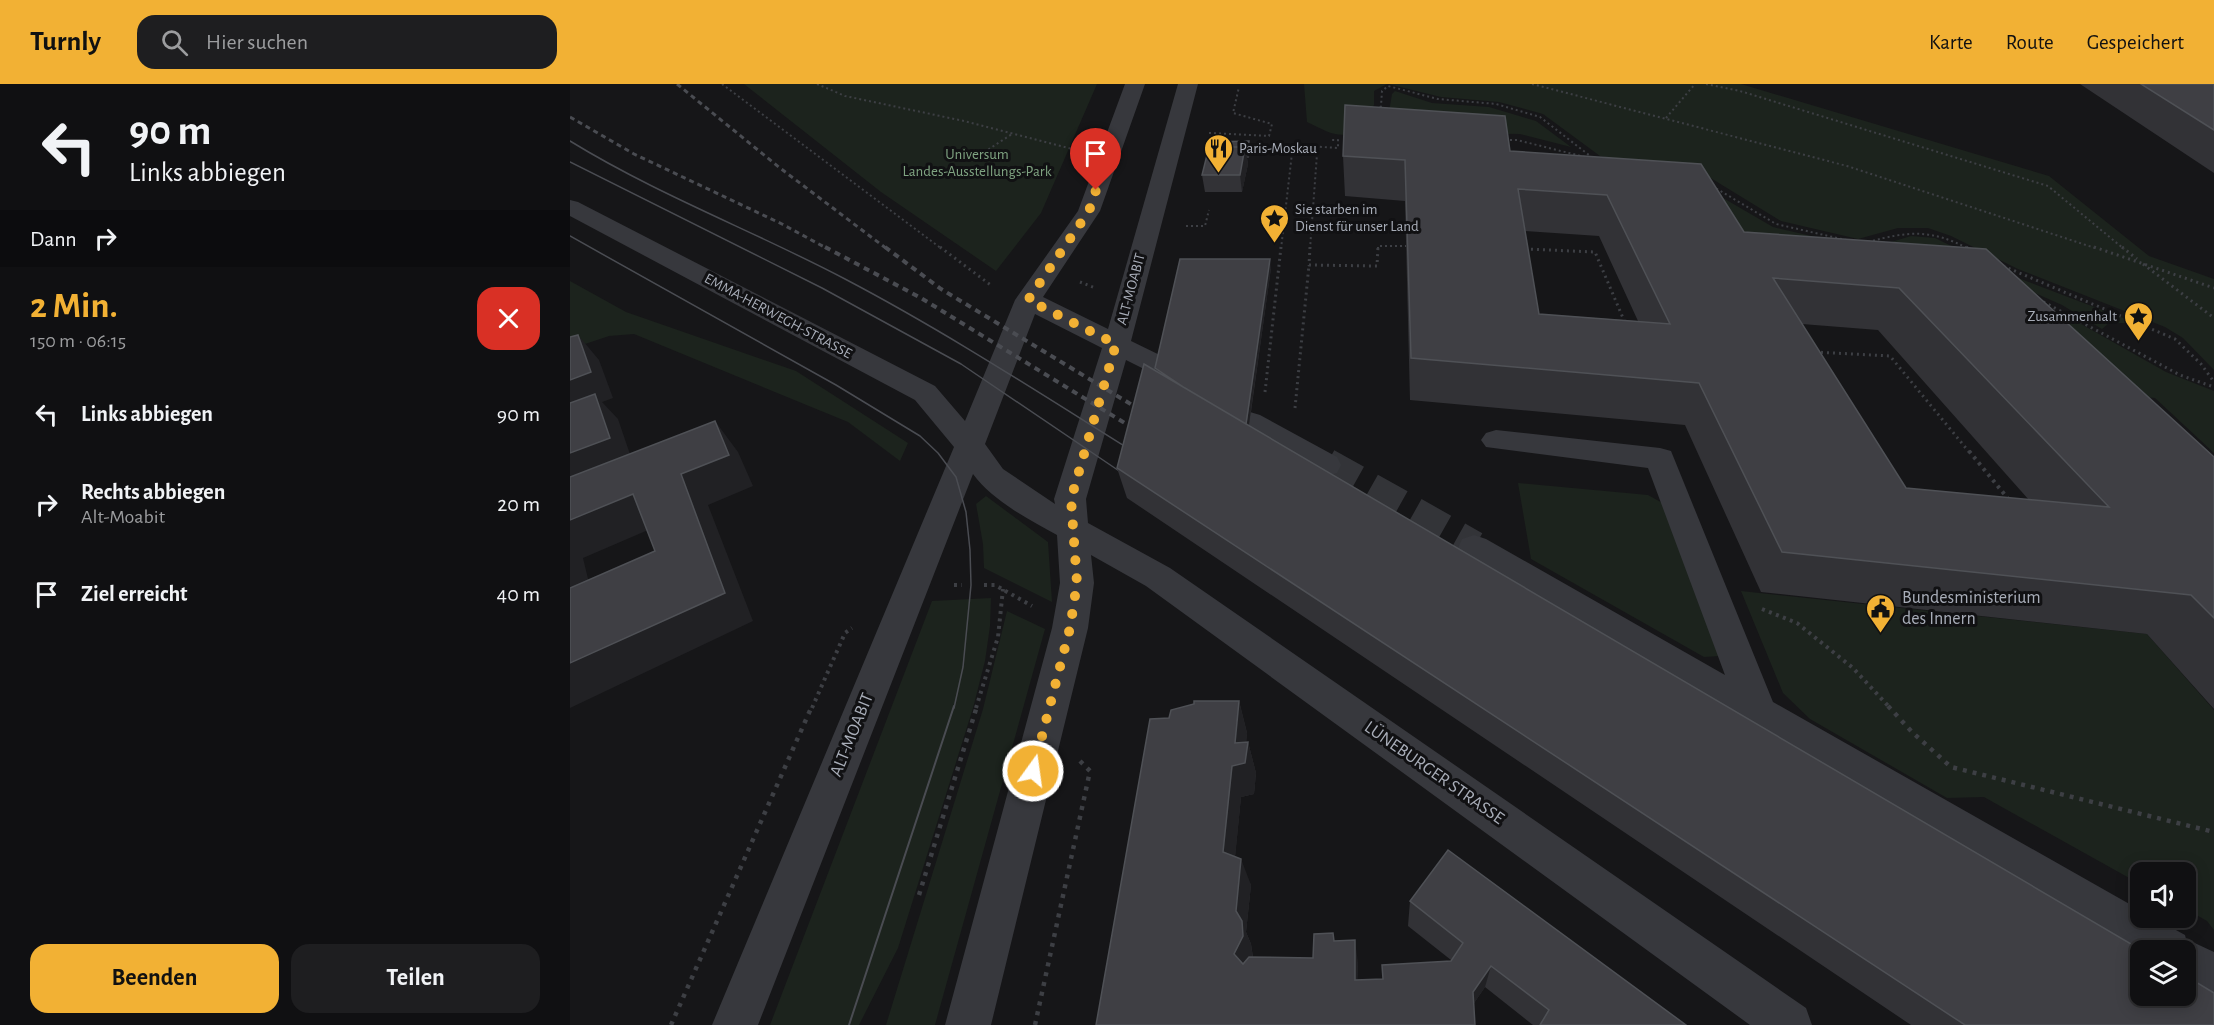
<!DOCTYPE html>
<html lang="de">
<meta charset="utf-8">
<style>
body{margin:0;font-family:"Alegreya Sans",sans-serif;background:#1e1e20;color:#f1f3f6;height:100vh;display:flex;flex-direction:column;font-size:22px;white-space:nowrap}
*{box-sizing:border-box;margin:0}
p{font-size:20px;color:#9c9d9f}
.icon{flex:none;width:33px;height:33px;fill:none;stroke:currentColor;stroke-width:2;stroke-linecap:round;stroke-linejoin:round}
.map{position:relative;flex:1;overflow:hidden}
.sheet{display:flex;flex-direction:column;background:#101012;width:570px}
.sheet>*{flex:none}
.hud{background:#101012;color:#f1f3f6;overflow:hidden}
.fabs{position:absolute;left:1560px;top:778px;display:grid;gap:12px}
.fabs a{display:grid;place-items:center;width:66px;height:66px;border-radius:12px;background:#101012;box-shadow:0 3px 15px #0003,0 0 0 2px #303032;font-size:30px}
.pin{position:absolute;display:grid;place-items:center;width:51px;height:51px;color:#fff;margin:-62px -26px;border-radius:50% 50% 50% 0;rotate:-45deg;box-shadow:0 0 6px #0007}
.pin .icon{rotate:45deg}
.me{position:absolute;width:66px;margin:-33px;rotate:14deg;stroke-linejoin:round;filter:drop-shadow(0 0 4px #0008)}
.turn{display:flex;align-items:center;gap:21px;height:126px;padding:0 30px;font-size:27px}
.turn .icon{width:78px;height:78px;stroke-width:2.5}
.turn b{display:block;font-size:42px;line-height:51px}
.then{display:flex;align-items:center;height:57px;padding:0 30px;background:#0003;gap:12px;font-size:22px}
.round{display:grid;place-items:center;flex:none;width:63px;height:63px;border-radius:18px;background:#1e1e20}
.summary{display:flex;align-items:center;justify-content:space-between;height:102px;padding:0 30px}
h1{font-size:36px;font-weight:700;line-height:45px;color:#f2b134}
.primary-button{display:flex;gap:12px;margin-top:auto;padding:12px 30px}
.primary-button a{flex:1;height:69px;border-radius:18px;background:#f2b134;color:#111;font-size:24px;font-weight:700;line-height:69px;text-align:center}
.primary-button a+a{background:#1e1e20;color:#f1f3f6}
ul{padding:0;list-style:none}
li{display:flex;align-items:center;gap:18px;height:90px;padding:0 30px}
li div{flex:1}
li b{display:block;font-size:22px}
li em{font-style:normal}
header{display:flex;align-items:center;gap:36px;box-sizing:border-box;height:84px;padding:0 30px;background:#f2b134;color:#111}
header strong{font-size:28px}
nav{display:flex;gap:33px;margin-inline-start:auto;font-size:21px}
.search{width:420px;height:54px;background:#1e1e20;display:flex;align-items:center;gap:15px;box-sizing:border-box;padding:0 21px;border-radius:18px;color:#9c9d9f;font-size:22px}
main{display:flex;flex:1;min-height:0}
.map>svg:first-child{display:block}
.green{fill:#1c231d}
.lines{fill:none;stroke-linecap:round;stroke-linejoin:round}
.minor-tunnel{stroke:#333438;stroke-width:34;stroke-dasharray:34 16;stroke-linecap:butt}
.path-far3{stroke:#3d3f44;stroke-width:2;stroke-dasharray:2 3;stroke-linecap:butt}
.path-far2{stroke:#3d3f44;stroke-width:3;stroke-dasharray:2 4;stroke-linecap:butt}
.path-far1{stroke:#3d3f44;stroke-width:4;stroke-dasharray:3 4.5;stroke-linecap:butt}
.path{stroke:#3d3f44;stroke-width:4.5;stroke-dasharray:4 6;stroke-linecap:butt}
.minor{fill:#37383d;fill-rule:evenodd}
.tram-far1{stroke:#4a4c52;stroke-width:1.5}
.tram{stroke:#4a4c52;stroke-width:2}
.rail-far1{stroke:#4a4c52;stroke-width:3;stroke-dasharray:5 4;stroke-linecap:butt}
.rail{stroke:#4a4c52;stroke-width:4;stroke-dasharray:6 5;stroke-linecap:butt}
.wall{fill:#323236;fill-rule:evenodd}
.shaded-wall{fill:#212124}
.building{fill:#3f3f44;stroke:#4f5156;stroke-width:1.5;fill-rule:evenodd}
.route{stroke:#f2b134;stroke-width:10;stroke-dasharray:0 18}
.labels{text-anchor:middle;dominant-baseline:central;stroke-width:6;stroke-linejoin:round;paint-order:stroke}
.far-poi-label{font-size:15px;fill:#a8adb8;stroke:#111113;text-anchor:start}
.far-park-label{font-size:15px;fill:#7fa381;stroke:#111113}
.far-street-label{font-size:15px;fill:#a8adb8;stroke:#111113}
.poi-label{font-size:18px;fill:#a8adb8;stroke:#111113;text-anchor:start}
.street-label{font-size:18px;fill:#a8adb8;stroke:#111113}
</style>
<header>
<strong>Turnly</strong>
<div class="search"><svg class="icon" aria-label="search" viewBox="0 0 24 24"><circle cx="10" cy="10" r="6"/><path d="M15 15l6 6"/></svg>Hier suchen</div>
<nav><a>Karte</a><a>Route</a><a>Gespeichert</a></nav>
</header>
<main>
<section class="sheet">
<div class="hud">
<div class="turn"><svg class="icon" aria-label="left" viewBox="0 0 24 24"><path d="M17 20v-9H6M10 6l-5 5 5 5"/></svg><div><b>90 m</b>Links abbiegen</div></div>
<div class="then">Dann<svg class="icon" aria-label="right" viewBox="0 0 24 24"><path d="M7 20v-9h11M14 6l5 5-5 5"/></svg></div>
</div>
<div class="summary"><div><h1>2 Min.</h1><p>150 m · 06:15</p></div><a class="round" style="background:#d93025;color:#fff"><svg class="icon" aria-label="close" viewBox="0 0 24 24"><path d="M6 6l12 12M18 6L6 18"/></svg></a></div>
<ul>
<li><svg class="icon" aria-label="left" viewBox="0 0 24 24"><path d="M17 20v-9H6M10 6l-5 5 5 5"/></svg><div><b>Links abbiegen</b></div><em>90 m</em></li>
<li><svg class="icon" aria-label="right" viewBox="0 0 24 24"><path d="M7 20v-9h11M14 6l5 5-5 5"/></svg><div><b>Rechts abbiegen</b><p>Alt-Moabit</p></div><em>20 m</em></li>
<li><svg class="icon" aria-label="arrive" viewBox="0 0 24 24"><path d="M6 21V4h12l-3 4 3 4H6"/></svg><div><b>Ziel erreicht</b></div><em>40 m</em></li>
</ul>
<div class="primary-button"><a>Beenden</a><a>Teilen</a></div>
</section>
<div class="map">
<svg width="1644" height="941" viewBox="0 0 1644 941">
<rect width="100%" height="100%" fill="#161618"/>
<!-- green -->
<path class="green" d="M174,0H527L471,129L426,187L311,108Z
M734,0H817L804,7V21L789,49C763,54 759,48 737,38Z
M818,0H1171L1479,92L1579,172L1644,195V286L1613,254L1595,243L1448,185L1381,152L1358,144H1328L1288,155L1211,137L1139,93L1030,72L973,30L929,18L871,13Z
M825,7L862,19L919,23L966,37L1001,63L950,50L808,48L820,22L822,10Z
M1129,100L1203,143L1401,189L1504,236L1596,288L1644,307V369L1585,314L1494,306L1160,189Z
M1341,152L1365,154L1443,192L1566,239H1539L1532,245L1492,221L1402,181L1318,159Z
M0,197L56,228L226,287L338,359L330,377L278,338L64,250L39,252L0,265Z
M948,399L1078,411L1096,421L1150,572L1134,573L961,475Z
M416,412L478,458L482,518L414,484L413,460L406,420Z
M1171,507L1577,550L1644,626V846L1637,837L1616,825V789H1570V800L1414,713L1377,714L1240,635L1213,609Z
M421,514L420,542L415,577L403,624L328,864L289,941H200L362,517Z
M437,527L475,545L365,941H316L413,625Z"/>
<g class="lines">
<!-- minor-tunnel -->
<path class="minor-tunnel" d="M756,381L904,464"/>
<!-- path-far3 -->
<path class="path-far3" d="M152,0L372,165
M247,0L275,12L394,37L506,66
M962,0L1277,82L1528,165
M1136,0L1170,7L1478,102L1554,165
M808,28L811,22L812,7L818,2L868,15L926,20L970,33L1024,75
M1096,34L1125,0
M639,49L699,52L702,40L663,29L669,3
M935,56H947L1015,73
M722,69L723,61L768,64V56H760
M410,71L442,50
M1142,102L1206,140L1276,156
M616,142H635L639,126
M1298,158C1339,147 1361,145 1399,165
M711,165L722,69L747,70L740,165
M808,165V162H836"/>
<!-- path-far2 -->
<path class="path-far2" d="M370,163L422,202
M740,163L739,181L807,182L808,163
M1396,163L1402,166
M1524,163L1644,204
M1552,163L1567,175
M955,165L1025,168L1056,241
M1573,180L1644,234
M1433,182L1605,255L1631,280L1644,298
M510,198L525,204
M1468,215L1610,291L1644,303
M1245,268L1320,272L1400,369
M695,308L711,163
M725,324L739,181"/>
<!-- path-far1 -->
<path class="path-far1" d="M1399,367L1440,417
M384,501H392
M414,501H425L462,522
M1192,525L1227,539L1283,584L1320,624
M242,624L275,549L282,544
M406,624L428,553L433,505"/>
<!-- path -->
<path class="path" d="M1318,622L1342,648L1381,683L1644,748
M349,811L407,622
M101,941L242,622
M465,941L520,687L509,676"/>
<!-- minor -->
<path class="minor" d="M555,0H575L530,127L473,213L538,245L608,0H628L561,257L600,276L604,282L600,288L590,291L580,288L556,276L516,415L518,439L600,484L1236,924L1242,941H1180L576,502L521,471L524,499L518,544L421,941H375L482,544L490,499L487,451C458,435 423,417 403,390L188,941H142L384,363L345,316L0,132V116L8,118L365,302L395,337L445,216L508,127ZM465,230L532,264L484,415L485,420L433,385L415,360Z
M680,328L690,331L767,373L771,381L767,389L756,392L745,389L670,345L665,338L670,331Z
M926,346L1090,364L1101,367L1203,618L1570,826V834H1584L1615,851L1616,855L1644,868V916L1616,902V867H1570V875L892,473L888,464L892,455L904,451L916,455L1155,591L1078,384L916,363L911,356L916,349Z"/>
<!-- tram-far1 -->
<path class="tram-far1" d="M0,57C88,111 184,147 275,195C376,248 471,310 567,370
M0,78L252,204L391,280L561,395
M0,152L266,301L350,352L368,369L386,393L396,428L400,466L401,501L393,583L384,624"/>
<!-- tram -->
<path class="tram" d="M279,941L384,622"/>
<!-- rail-far1 -->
<path class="rail-far1" d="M107,0L210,84L317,165
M0,33L64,70L212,140L258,165"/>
<!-- rail -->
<path class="rail" d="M255,163L351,214L571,349
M315,163L371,205L577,330"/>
</g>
<!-- wall -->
<path class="wall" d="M1510,0H1644V89Z
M679,57L680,66L679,74H677L678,80L672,108H635L632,91Z
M940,67L1174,148L1416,165L1644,373V625L1577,550L1191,508L1115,341L840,316L835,117L775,112L773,72ZM955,147L1029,152L1068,237L969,230ZM1232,240L1308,246L1459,416L1336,404Z
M701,184L679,342L1644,941H1341L557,414L547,384L585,287V284Z
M669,617L677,649L676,658H678L686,689L684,710L671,713L665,772L681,801L676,848L681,860L683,873L743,874L764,857L788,879L787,896L813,895L881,877V876L838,842L840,817L1116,941H963L915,903L904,919L526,941L599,634Z"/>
<!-- shaded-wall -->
<path class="shaded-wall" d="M679,57L680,66L679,74L678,65Z
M675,63L678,80L672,108L670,91Z
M700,175L701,184L677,354L676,345Z
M8,251L29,276L43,314L32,318L48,335L63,379L0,403V296Z
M145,337L168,368L183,402L138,421L183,537L0,624V579L155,509L111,390Z
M63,410L92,440L13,474L19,499L0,507V436Z
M669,617L677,649L675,679L678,658L686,689L684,710L671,713L663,795L653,768L665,659Z
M671,775L681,801L676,848L681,860L683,875L674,892L664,870L666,827Z
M785,856L788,879L787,917L785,896Z
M921,882L915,903L898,928L903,908Z"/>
<!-- building -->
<path class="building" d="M1571,0H1644V46Z
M775,21L935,32L940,67L1131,80L1174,148L1416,165L1644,373V534L1621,511L1212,468L1129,299L841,274L835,76L773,72ZM948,105L1037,111L1100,240L969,230ZM1203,194L1329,204L1539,423L1336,404Z
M679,57L678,65H676L675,63H643L644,58Z
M639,63H675L670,91H632Z
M610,175H700L676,340L615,304L585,284Z
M8,251L21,288L0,296V253Z
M574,280L1573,867H1570V912H1616V892L1644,909V941H1395L547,384Z
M25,310L40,354L0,369V319Z
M145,337L159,371L111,390L155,509L0,579V504L85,467L63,410L0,436V393Z
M624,617H669L665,659L678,658L675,679L662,682L653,768L671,775L666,827L672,837L673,852L664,870L673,880L679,873L743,874L744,850L763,849L764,857L785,856V896L813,895L812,881L881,877L893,859L840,817L878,766L1116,941H970L979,926L921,882L903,908L905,941H526L580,635L599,634L601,626L624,620Z"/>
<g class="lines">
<!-- route -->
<path class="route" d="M463,687L500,544L507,499L501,415L546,260L458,216L519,127L526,106"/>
</g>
<!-- icons -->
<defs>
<symbol id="restaurant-pin" viewBox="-11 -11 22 30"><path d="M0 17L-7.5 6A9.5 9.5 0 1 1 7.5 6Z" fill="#f2b134" stroke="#111113"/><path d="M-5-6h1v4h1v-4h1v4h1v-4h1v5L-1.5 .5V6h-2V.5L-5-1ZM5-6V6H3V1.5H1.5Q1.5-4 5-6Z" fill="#111"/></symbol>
<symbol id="sight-pin" viewBox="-11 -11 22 30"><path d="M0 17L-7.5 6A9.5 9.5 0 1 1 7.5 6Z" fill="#f2b134" stroke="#111113"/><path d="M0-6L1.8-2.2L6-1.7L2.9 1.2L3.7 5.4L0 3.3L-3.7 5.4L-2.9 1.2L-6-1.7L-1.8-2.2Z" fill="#111"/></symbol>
<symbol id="civic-pin" viewBox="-11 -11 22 30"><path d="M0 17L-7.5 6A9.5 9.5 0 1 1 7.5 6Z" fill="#f2b134" stroke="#111113"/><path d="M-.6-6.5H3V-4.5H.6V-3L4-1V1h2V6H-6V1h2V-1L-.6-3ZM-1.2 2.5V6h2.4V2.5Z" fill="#111"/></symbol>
</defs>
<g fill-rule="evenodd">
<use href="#restaurant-pin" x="632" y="48" width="33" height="45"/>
<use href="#sight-pin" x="688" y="118" width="33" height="45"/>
<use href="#sight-pin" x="1552" y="216" width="33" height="45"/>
<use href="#civic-pin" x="1294" y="508" width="33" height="45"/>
</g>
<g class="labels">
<!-- far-poi labels -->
<g class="far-poi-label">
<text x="669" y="64">Paris-Moskau</text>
<text x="725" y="125">Sie starben im<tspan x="725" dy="17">Dienst für unser Land</tspan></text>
<text x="1547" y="232" text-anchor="end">Zusammenhalt</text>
</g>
<!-- far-park labels -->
<g class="far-park-label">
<text x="407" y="70">Universum<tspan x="407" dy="17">Landes-Ausstellungs-Park</tspan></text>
</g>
<!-- far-street labels -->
<g class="far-street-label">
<text transform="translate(561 205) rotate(-75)">ALT-MOABIT</text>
<text transform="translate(208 232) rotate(28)">EMMA-HERWEGH-STRASSE</text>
</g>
<!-- poi labels -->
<g class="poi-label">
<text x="1332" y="514">Bundesministerium<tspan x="1332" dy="21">des Innern</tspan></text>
</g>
<!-- street labels -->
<g class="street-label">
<text transform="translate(282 651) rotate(-68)">ALT-MOABIT</text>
<text transform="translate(864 689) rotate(35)">LÜNEBURGER STRASSE</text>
</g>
</g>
</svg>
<div class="fabs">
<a><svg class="icon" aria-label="sound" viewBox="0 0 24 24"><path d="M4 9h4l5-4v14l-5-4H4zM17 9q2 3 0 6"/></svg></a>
<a><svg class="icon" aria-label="layers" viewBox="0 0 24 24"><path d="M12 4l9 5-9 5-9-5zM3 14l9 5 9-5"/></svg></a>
</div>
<div class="pin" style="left:526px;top:106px;background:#d93025"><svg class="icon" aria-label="arrive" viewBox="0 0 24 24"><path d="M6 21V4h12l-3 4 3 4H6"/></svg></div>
<svg class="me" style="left:463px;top:687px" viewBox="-20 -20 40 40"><circle r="17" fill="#f2b134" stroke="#fff" stroke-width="3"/><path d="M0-11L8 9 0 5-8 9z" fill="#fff"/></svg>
</div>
</main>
